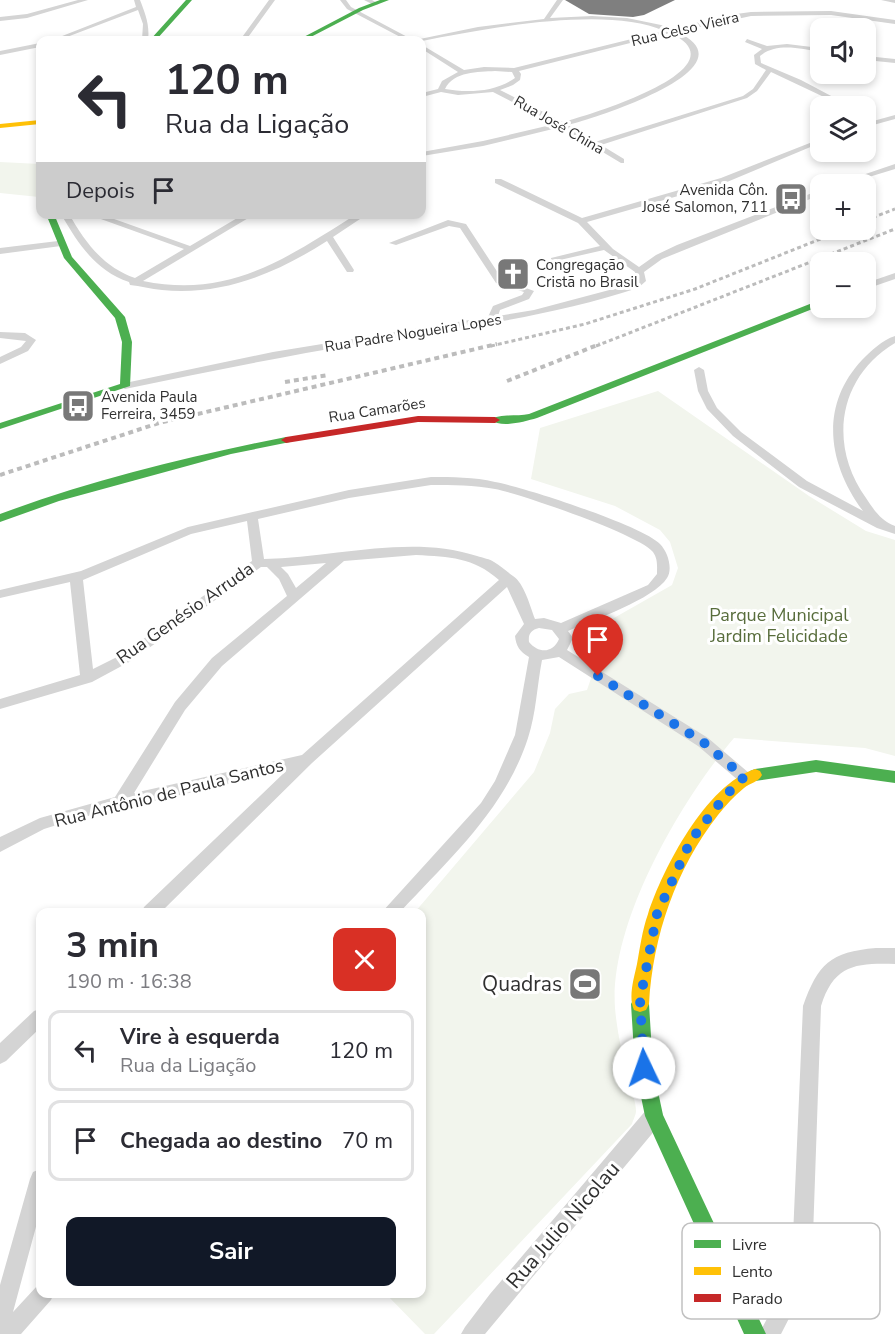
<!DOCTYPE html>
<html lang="pt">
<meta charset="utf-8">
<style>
body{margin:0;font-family:"Nunito Sans",sans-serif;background:#f2f2f3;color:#2b2b33;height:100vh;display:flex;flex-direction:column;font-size:22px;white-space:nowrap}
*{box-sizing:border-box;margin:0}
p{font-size:20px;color:#7c7c81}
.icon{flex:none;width:33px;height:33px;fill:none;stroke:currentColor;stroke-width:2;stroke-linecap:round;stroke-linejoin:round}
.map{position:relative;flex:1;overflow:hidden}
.details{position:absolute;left:36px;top:908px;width:390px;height:390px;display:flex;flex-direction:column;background:#fff;border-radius:12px;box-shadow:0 3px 9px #0003}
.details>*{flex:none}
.top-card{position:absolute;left:36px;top:36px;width:390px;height:183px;border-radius:12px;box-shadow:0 3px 9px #0003;background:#fff;color:#2b2b33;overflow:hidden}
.controls{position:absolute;left:810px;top:18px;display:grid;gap:12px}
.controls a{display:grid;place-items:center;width:66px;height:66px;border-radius:12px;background:#fff;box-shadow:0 3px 9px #0003;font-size:30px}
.pin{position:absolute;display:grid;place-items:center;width:51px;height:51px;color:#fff;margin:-62px -26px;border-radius:50% 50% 50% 0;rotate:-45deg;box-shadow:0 0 6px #0007}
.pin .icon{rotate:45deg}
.me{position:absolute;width:66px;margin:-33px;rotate:357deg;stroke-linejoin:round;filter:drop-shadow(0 0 4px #0008)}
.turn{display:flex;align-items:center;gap:21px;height:126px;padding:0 30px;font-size:27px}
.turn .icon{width:78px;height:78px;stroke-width:2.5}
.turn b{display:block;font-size:42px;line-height:51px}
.then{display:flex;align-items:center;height:57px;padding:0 30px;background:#0003;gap:12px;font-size:22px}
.round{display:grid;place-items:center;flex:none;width:63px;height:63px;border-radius:12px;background:#f2f2f3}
.overview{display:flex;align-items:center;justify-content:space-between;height:102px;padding:0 30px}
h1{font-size:36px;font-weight:700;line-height:45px}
.cta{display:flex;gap:12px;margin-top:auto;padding:12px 30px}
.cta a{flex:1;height:69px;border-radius:12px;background:#111827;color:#fff;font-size:24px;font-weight:700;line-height:69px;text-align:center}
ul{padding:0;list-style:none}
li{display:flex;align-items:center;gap:18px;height:81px;margin:0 12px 9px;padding:0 18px;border:3px solid #e1e1e2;border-radius:12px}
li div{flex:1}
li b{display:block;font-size:22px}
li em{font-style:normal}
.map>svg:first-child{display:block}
.green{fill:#f2f5ed}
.building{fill:#7f7f7f}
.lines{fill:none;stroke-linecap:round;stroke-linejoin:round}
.street{fill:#d4d4d4;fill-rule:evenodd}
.fast{fill:#4caf50;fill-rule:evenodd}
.slow{fill:#ffc107;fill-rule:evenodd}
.jam{fill:#c62828;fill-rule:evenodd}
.rail-far1{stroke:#bcbcbc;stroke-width:3;stroke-dasharray:4 3;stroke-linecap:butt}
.rail{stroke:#bcbcbc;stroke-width:4;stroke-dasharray:5 4;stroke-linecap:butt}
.route{stroke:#1a73e8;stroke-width:10;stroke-dasharray:0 18}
.labels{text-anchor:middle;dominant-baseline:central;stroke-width:6;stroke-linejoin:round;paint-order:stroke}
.far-street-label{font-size:15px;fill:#303030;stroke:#fff}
.far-poi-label{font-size:15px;fill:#303030;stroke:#fff;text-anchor:start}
.street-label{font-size:18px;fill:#303030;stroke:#fff}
.park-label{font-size:18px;fill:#586d3c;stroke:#fff}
.near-poi-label{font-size:21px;fill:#303030;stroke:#fff;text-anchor:end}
.near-street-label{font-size:21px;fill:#303030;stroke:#fff}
.key{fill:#fff;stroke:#c1c1c1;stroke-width:1.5}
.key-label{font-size:16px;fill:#303030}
</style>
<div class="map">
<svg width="895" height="1334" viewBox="0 0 895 1334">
<rect width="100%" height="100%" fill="#fff"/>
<!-- green -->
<path class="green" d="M0,162L40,164L39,197L0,193Z
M658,391L809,496L866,531L895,540V756L865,748L734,738C680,801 609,924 615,1008C617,1032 623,1057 628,1080C631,1089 636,1102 636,1111C636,1115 633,1120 632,1124L434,1334H425L385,1293H422V912H415L534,772L550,733L555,709L569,694L587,690L599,655L572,640L584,635L672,585L678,568L670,542L660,530L615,506L531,479L540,428Z"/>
<!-- building -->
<path class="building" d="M565,0H675L644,15L633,17L589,14Z"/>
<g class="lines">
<!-- street -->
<path class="street" d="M78,0H88L27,18L0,21V17L27,14Z
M134,0H140C145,13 150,25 148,40H142L143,24L138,10L59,40H52L136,7Z
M269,0H275L246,40H240Z
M340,0H346L351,7L413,40H406L347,9Z
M364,0H372L379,4L374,5Z
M557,0H563L550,18L592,16L627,18L661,25L671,29L729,15L751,12L831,11L895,20V24L831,15L751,16L677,32C757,68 591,119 568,125L595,142L743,96L753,89L766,70L755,64L754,55L762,49L745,42L747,39L767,46L787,44L820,48V52C801,49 777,42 760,56L761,63L801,80L850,106H843L771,72L757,91L747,98L601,145L624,159V163H621L561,127L483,146L422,156V152L483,141L555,124L493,92L458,95L441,92L422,97V93L438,89L442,81L458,72L422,49V45L464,70L484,67L514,68L664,31C607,5 483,29 422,41L415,40L478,27L544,19ZM670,33C747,68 586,116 563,122L500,90L513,85L520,80L521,74L519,71ZM495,71L512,72L515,78C495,92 468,93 445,89C454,71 478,72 495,71Z
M881,0H895V3Z
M40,43V47L0,55V51Z
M866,56L895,59V63L866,60Z
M895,115V119L866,127V123Z
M820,139V143L727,182L587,222L613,249L639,267L656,255L677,245L820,190V195L662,259L644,272L646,281L638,288C546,318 453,329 358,344C280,357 202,373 125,389L120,386L125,383L273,352L488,317L493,306L522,295L524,292L496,283L460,228L449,226L396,245L389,243L448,220L466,224L502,279L534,291L529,299L500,310L498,316L534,310L632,284L636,280L635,272L604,250L551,262V258L600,246L578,223L495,183V179H501L582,218L721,178Z
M895,164V169L846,184H836Z
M61,214H69C85,242 103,267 135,278L184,249L87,214H100L190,246L244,214H255L143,281C232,299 287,257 357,214L366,215L333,237L354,270L353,272H347L327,241C277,273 223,296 162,290C151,289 140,286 130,285L129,282C96,271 78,244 61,214Z
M58,241L61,242V246L0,254V248Z
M895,273V279L866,289V283Z
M0,332L25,333L36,340L28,351L0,364V357L21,347L26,341L0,338Z
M895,336V343C838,377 828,445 866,498C874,510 881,521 895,526V534L877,528L799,487L733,436L707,409L698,391L694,370L699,367L704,370L708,391L717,408L741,432L807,481L863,511C828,464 819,406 862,360C871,351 882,340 895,336Z
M431,477C452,477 474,477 495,482C524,487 643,526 660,544C668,552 673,569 667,578C654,599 593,620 568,631L573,638L567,650L708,738L749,773L751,777L749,781L744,783L739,781L698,746L559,657L542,660C537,686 536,714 528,738C505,809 450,858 400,912H382L481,803L495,781L515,735L529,657C520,652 516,646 515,636L524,624L507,587L312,763L161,912H142L144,907L286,771L79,818L44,829L0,852V837L40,818L115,797L175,702L212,658L287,596L279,579L267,567H261L131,661L92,682L0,709V699L80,675L70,582L0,598V590L81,571L188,527L349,490ZM431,485C453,485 474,485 495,489C521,494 640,535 653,552C658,559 657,566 657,574L648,585L561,623L544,618L535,619C530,606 524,583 513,576C507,572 501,566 494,562C490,559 483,558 477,556C409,534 334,558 264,559L258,519L349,498ZM247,521L252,561L121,655L93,669L83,580L191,534ZM416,555C450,557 473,557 499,580L302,755L134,793L185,710L222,666L344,561ZM326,563L296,588L288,574L281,567ZM539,628L552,630L559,639C553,653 539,654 529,642C528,634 531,630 539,628Z
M876,948H895V964C855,963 834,965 821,1006L813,1236L802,1293L781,1334H759L782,1290L793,1236L803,1006C818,964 830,952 876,948Z
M40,1009V1028L6,1061L0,1064V1043L34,1011Z
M654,1107L661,1109L663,1116L661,1123L485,1334H461L465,1327L490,1294L647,1109Z
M40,1169V1212L13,1312L37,1286L40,1284V1293H54L51,1300L21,1334H0V1285L30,1179L33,1172Z"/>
<!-- fast -->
<path class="fast" d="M186,0H192L156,40H150Z
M380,0H389L363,10L305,40H298L359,8Z
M46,214H54L72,257L125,317L132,342L130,386L0,429V423L120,384L122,342L115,318L64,258Z
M820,300V306L537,418C523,422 502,428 490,420C499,413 517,417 529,414Z
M286,437L291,440L290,442L231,454L59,501L0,522V514C92,480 190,456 286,437Z
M816,760L895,771V783L816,772L755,781L750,779L748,775L750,771L755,769Z
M640,996L646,998L649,1004L653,1068L663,1115L766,1334H744L645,1116L635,1068L631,1004L634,998Z"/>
<!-- slow -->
<path class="slow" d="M40,120V124L0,128V124Z
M755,769L760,771L762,775C759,782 750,783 744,788C734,796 726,805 718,815C676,869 653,935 649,1004L646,1010L640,1012L634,1010C628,997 634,978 637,964C640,948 642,931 648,914C663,868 706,785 755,769Z"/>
<!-- jam -->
<path class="jam" d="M418,416L495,417L500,420L495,423L418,422L286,443L281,440L286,437Z"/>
<!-- rail-far1 -->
<path class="rail-far1" d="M866,220L895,209
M491,346L585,324L695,289L843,230
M596,346L895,229"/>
<!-- rail -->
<path class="rail" d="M507,381L600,344
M285,382L328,375
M0,475L159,423L497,344"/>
</g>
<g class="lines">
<!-- route -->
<path class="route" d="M598,676L703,742L744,777L726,795L691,840L657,914L640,1000L644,1068"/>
</g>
<!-- icons -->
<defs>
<symbol id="bus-square" viewBox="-11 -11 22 22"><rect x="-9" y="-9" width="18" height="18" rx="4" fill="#787878" stroke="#fff"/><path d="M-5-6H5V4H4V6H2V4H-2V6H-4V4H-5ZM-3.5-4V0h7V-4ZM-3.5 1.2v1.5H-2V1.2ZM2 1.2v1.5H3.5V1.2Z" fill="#fff"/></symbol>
<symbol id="church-square" viewBox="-11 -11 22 22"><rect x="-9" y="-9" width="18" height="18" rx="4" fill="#787878" stroke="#fff"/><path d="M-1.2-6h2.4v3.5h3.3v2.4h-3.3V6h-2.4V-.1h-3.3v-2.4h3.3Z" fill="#fff"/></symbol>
<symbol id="stadium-square" viewBox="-11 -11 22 22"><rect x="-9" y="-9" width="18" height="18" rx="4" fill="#787878" stroke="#fff"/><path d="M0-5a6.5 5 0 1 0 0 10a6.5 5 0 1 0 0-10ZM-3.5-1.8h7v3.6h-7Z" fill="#fff"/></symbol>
</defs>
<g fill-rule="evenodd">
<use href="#bus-square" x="772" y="180" width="38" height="38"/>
<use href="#church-square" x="494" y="255" width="38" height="38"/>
<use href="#bus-square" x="59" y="387" width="38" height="38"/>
<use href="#stadium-square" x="566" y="965" width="38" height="38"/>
</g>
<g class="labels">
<!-- far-street labels -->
<g class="far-street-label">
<text transform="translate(685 29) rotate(-13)">Rua Celso Vieira</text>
<text transform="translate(559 125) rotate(30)">Rua José China</text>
<text transform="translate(413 333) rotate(-9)">Rua Padre Nogueira Lopes</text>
<text transform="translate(377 410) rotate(-9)">Rua Camarões</text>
</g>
<!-- far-poi labels -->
<g class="far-poi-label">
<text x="768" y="190" text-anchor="end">Avenida Côn.<tspan x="768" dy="17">José Salomon, 711</tspan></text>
<text x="536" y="265">Congregação<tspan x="536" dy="17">Cristã no Brasil</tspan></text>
<text x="101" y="397">Avenida Paula<tspan x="101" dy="17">Ferreira, 3459</tspan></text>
</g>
<!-- street labels -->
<g class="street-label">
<text transform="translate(185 613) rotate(-35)">Rua Genésio Arruda</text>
<text transform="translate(169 793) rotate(-14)">Rua Antônio de Paula Santos</text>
</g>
<!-- park labels -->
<g class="park-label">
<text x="779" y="615">Parque Municipal<tspan x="779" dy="21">Jardim Felicidade</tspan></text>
</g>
<!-- near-poi labels -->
<g class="near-poi-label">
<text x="562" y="984">Quadras</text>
</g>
<!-- near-street labels -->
<g class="near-street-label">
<text transform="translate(563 1225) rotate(-49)">Rua Julio Nicolau</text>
</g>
</g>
<!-- legend -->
<rect x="682" y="1223" width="198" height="96" rx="9" class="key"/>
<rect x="694" y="1240" width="27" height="8" fill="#4caf50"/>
<rect x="694" y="1267" width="27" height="8" fill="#ffc107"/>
<rect x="694" y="1294" width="27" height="8" fill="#c62828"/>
<g class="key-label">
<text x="732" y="1250">Livre</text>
<text x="732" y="1277">Lento</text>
<text x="732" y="1304">Parado</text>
</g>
</svg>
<div class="controls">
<a><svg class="icon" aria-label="sound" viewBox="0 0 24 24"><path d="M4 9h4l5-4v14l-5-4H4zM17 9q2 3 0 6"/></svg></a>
<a><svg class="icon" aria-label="layers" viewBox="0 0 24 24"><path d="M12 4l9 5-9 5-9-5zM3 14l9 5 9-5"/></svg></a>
<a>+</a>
<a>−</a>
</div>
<div class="pin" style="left:598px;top:676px;background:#d93025"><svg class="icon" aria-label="arrive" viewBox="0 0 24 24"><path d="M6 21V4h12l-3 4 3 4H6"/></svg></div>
<svg class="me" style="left:644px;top:1068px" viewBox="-20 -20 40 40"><circle r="19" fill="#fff"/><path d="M0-13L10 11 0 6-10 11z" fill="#1a73e8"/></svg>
<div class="top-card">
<div class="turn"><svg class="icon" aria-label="left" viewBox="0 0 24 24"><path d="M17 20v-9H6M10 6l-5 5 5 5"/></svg><div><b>120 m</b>Rua da Ligação</div></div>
<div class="then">Depois<svg class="icon" aria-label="arrive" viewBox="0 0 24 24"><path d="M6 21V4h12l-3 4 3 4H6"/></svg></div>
</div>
<section class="details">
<div class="overview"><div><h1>3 min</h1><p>190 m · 16:38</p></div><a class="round" style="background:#d93025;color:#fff"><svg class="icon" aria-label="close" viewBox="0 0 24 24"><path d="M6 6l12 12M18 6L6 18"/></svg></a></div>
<ul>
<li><svg class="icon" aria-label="left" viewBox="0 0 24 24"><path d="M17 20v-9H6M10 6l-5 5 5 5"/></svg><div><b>Vire à esquerda</b><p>Rua da Ligação</p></div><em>120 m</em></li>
<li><svg class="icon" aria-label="arrive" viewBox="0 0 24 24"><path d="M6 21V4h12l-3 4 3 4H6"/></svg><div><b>Chegada ao destino</b></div><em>70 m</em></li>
</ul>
<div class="cta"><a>Sair</a></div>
</section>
</div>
